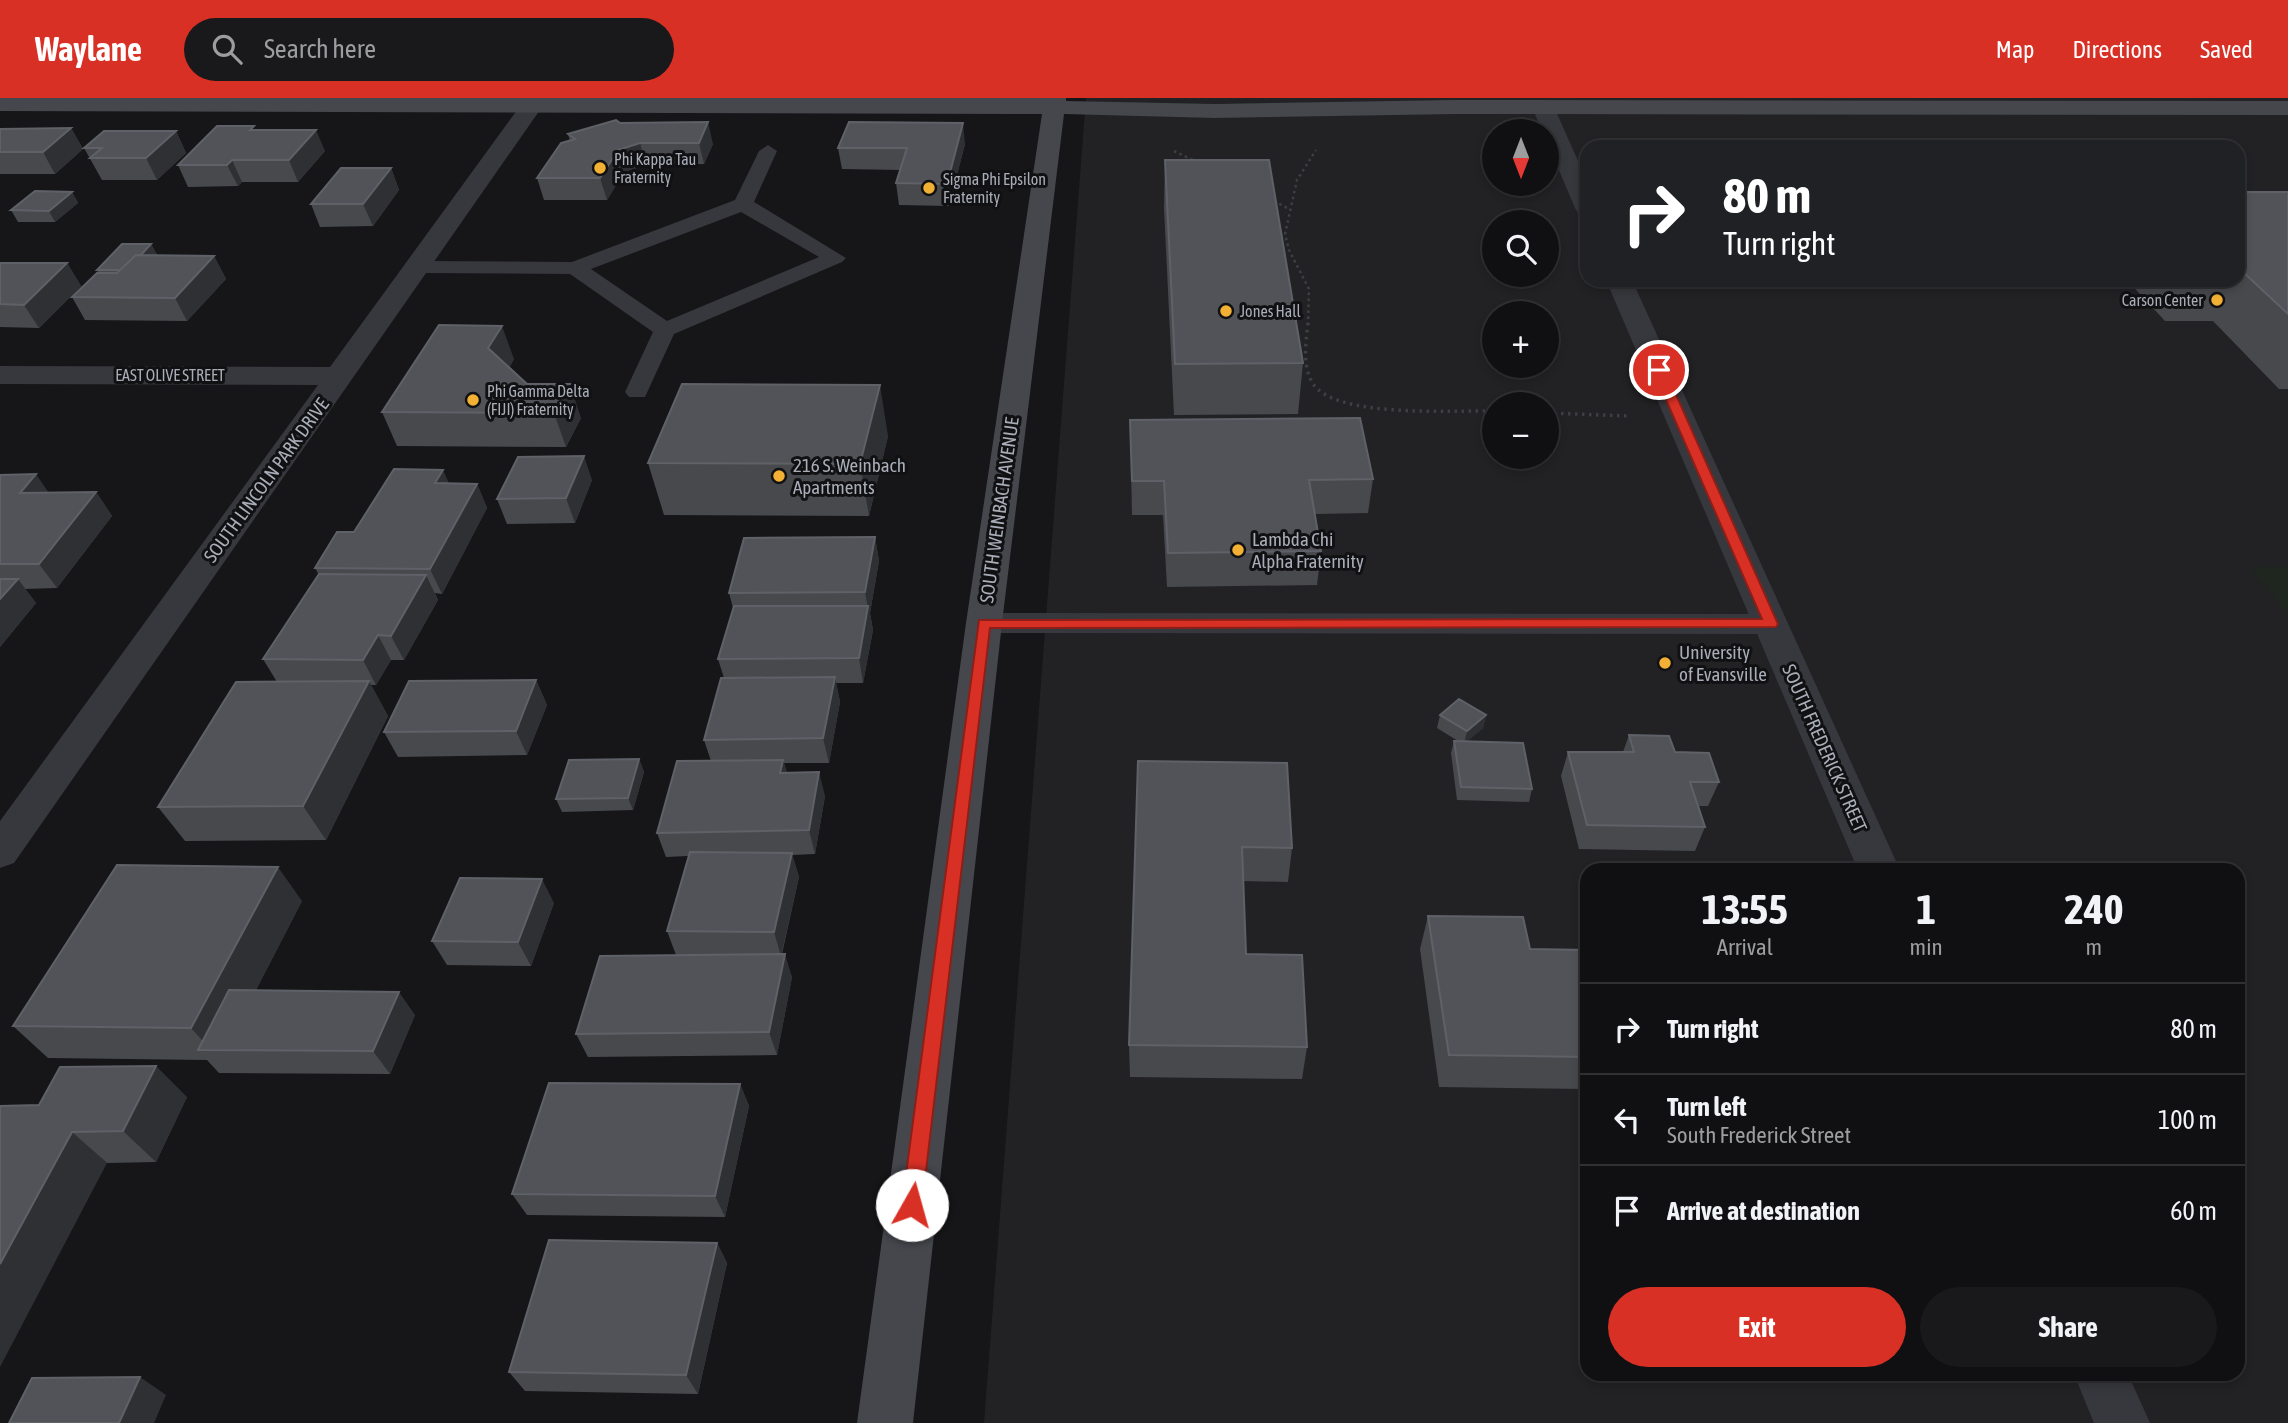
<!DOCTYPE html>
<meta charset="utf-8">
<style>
body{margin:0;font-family:"Asap Condensed",sans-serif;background:#19191b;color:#f1f3f6;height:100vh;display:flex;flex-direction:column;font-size:26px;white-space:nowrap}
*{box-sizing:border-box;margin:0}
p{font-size:23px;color:#9c9d9f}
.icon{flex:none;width:38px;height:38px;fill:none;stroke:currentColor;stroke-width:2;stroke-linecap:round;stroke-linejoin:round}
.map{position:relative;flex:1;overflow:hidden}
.drawer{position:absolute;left:1580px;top:765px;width:665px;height:518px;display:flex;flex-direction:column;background:#101012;border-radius:21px;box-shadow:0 4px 10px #0003,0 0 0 2px #303032}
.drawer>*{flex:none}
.hud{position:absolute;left:1580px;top:42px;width:665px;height:147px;border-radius:21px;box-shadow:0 4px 10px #0003,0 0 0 2px #303032;background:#202124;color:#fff;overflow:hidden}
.needle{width:46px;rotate:180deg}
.buttons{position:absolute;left:1482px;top:21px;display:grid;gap:14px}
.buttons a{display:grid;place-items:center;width:77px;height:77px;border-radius:50%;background:#101012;box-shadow:0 4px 10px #0003,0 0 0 2px #303032;font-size:35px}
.pin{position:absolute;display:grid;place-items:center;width:60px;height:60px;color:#fff;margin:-30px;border:4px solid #fff;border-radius:50%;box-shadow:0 2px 7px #0007}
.me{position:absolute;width:77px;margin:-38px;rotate:7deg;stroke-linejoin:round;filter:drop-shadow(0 0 5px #0008)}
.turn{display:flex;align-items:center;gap:24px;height:147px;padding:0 28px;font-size:32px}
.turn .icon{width:91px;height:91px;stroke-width:2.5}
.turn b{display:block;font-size:49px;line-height:60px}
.eta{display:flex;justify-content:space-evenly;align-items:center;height:119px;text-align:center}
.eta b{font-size:42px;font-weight:700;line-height:49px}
.action{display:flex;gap:14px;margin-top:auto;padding:14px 28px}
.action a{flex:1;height:80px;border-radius:42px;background:#d93025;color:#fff;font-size:28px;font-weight:700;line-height:80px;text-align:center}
.action a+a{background:#19191b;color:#f1f3f6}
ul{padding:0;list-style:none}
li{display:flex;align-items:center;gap:21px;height:91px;padding:0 28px;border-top:2px solid #303032}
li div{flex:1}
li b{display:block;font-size:26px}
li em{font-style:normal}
header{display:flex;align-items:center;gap:42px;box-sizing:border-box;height:98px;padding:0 35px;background:#d93025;color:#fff}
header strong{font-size:33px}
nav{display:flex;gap:38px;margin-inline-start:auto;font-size:24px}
.search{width:490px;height:63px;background:#19191b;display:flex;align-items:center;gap:18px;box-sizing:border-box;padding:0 24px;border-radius:38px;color:#9c9d9f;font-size:26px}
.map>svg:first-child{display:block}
.built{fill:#222225;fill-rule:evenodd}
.green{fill:#1e261f}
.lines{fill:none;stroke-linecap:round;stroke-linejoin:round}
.path-far1{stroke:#3d3f44;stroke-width:2.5;stroke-dasharray:2.5 3.5;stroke-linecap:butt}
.path{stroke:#3d3f44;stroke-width:3.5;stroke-dasharray:2.5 4.5;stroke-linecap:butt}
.lane{fill:#37383d;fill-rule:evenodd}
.street{fill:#37383d;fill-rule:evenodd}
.secondary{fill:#45474d;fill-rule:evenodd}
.wall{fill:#47494d}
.shaded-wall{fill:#2f3033}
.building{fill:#525359;stroke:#5f6168;stroke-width:2}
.route{fill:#d93025;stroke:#8d1f18;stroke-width:2}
.poi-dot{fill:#f2b134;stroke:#111113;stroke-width:2.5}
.labels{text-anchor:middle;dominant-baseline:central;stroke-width:6;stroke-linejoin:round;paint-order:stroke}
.far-poi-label{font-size:16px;fill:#a8adb8;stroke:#111113;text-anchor:start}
.far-street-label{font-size:16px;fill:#a8adb8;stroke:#111113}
.poi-label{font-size:19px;fill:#a8adb8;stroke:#111113;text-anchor:start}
.street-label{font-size:19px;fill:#a8adb8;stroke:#111113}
</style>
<header>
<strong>Waylane</strong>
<div class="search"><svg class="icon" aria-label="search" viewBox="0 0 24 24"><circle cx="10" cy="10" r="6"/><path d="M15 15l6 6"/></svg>Search here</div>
<nav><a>Map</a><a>Directions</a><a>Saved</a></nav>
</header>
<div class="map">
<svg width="2288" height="1325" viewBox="0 0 2288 1325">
<rect width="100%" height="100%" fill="#161618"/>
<!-- built -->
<path class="built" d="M1086,0H2288V1325H984ZM1494,33H1547V86H1494ZM1587,49H2238V182H1587ZM1494,124H1547V177H1494ZM1494,215H1547V268H1494ZM1494,306H1547V359H1494ZM1587,772H2238V1276H1587Z"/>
<!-- green -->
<path class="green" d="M2250,469H2288V516Z"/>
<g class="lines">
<!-- path-far1 -->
<path class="path-far1" d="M1174,53L1197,64
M1274,103L1289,111
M1308,227L1309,191L1289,152L1285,136L1297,82L1316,52"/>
<!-- path -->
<path class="path" d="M1308,225C1306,244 1302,266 1312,284C1332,321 1455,312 1494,313
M1547,315L1629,318"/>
<!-- lane -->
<path class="lane" d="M768,47L777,53L754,104L846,160L842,164L674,236L645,299H629L625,294L653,234L570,176L417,175L406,169L417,163L572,164L735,102L759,53ZM741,114L819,159L667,223L591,171Z
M984,515L1771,516L1781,519L1785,526L1781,533L1771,536L984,535L974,532L970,525L974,518Z"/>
<!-- street -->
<path class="street" d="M531,2L542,9L14,765L0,770V723L318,287L0,286V268L330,269L523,4Z
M1543,2L1554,9L1587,83V117L1578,115L1575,110L1547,44V33H1542L1532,9Z
M1606,182H1632L1900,772H1858Z
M2074,1276H2128L2150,1325H2094Z"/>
<!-- secondary -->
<path class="secondary" d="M0,0H1066V3L1215,6L1455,2L2288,3V17L1455,16L1215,20L1064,16L1002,525L913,1325H857L966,525L1042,16L0,13Z"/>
</g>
<!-- wall -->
<path class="wall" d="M620,25L713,46L704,66L646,67L624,74L607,102H544L537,80L570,43L568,36Z
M71,30L83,51L55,76H0V31Z
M256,32L325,53L298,84H242L238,88L188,89L178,67Z
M176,33L186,55L157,82H102L84,50Z
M965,46L949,108L899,107L896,85L900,72L842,71L838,50Z
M1165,62L1303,265L1298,316L1174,317L1164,110Z
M391,70L399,92L373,128L320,129L311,106Z
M72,94L78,105L55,124H18L11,112Z
M2238,94H2288V291H2279L2213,223H2165L2127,182H2238Z
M151,146L157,157L214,158L226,181L187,223L85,222L72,199L98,175L97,172Z
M0,165H67L81,188L39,230L0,229Z
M514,261L509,270L527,286L581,320L566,349L397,348L382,314Z
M1130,322L1373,381L1368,415L1315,416L1321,453L1317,487L1167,489L1163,417H1132Z
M888,338L869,418L664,417L648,365Z
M0,377L48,394H96L112,418L57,490L25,491L36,505L0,549Z
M592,382L575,425L507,426L497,401Z
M449,386H477L487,410L442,496L435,495L438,502L404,562H391L376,587H371L388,618L326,742L185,743L158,709L277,584L263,561L319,477L315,470L354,434Z
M875,439L879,463L870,515L873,532L863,585H836L840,604L829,665H784L787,675L825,698L815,756L792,757L799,779L782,856L792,879L777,957L588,959L576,936L676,857L667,833L688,758L666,759L657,735L711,663L704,642L724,580L718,561L733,510L729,495Z
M536,582L547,607L527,657L398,659L384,634Z
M1440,617H1486L1483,630L1467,643L1532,691L1529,704L1457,702L1451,655L1454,643H1458L1437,630Z
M1629,637L1675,654L1719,684L1708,708H1699L1705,729L1695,753L1579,751L1561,678L1568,654H1623Z
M639,661L644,674L633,712L562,714L556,701Z
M1138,663L1292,750L1288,784L1243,783L1246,856L1307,949L1302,981L1130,979L1129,947Z
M302,803L256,892L415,917L390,976L219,975L207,962L48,960L13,928Z
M554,805L531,868L447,867L432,843Z
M1428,818L1530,851L1587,852V991L1439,989L1420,851Z
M740,986L749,1008L725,1119L527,1117L512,1096Z
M187,999L156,1064L107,1065L39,1007Z
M717,1145L727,1165L698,1296L525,1293L509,1274Z"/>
<!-- shaded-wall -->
<path class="shaded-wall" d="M708,24L713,46L704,66L699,45Z
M963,25L965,46L949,108L947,86Z
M71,30L83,51L55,76L43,54Z
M316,32L325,53L298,84L289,62Z
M176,33L186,55L157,82L146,60Z
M640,45L646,67L624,74L607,102L600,80L618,52Z
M232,62L242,84L238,88L227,67Z
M391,70L399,92L373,128L363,106Z
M72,94L78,105L55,124L49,113Z
M151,146L158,158L126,172Z
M214,158L226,181L187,223L175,200Z
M67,165L81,188L39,230L24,207Z
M502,228L514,261L501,283L488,250Z
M570,286L581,320L566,349L554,315Z
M880,287L888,338L869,418L860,366Z
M584,358L592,382L575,425L566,400Z
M443,372L454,396L435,385Z
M36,376L53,401L20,395Z
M477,386L487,410L442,496L430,471Z
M96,394L112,418L57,490L39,466Z
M875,439L879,463L870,515L873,532L863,585L859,560L868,511L865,494Z
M426,477L438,502L404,562L391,538Z
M18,481L36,505L0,549V501Z
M378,537L391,562L376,587L363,562Z
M835,579L840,604L829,665L823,640Z
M536,582L547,607L527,657L516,633Z
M369,583L388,618L326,742L303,708Z
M1486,617L1483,630L1464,646L1467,633Z
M639,661L644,674L633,712L628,700Z
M783,662L790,686L780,675Z
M819,674L825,698L815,756L809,732Z
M792,755L799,779L781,858L774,834Z
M278,769L302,803L225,952H211L191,930Z
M542,781L554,805L531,868L518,844Z
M785,856L792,879L777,957L769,934Z
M399,894L415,917L390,976L373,953Z
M156,968L187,999L156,1064L123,1033Z
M740,986L749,1008L725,1119L715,1098Z
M72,1034L107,1065L0,1269V1166Z
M717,1145L727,1165L698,1296L686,1277Z
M140,1279L166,1297L154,1325H119Z"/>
<!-- building -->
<path class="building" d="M616,22L620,25L708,24L699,45H640L618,52L600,80H537L561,45L575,41L568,36Z
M849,24L963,25L947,86L896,85L907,50H838Z
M217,28H254L250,32H316L289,62H232L227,67H178Z
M71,30L43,54H0V31Z
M104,33H176L146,60H90L102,50H84Z
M1165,62H1269L1303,265L1175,266Z
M341,70H391L363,106H311Z
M35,93L72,94L49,113L11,112Z
M2238,94H2288V216L2243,174H2238Z
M122,146H151L141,157H136L120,172H97Z
M136,157L214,158L175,200L72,199L97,175H117Z
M0,165H67L24,207L0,206Z
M439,227L502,228L488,250L527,286H570L554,315L382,314Z
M682,286L880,287L860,366L648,365Z
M1360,320L1373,381L1309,382L1321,453L1168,455L1164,383H1132L1130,322Z
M584,358L566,400L497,401L518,359Z
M394,371L443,372L435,385L477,386L430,471L315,470L337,434H354Z
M36,376L20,395L96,394L39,466H0V377Z
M875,439L865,494L729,495L744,440Z
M319,476L426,477L391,538L378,537L363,562L263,561Z
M0,481H18L0,501Z
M734,508H868L859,560L718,561Z
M835,579L823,640L704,642L721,580Z
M536,582L516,633L384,634L409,583Z
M369,583L303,708L158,709L236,584Z
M1459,601L1486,617L1467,633L1440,617Z
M1629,637L1669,638L1675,654L1709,655L1719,684H1690L1705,729L1587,727L1568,654H1634Z
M1454,643L1523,645L1532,691L1461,689Z
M639,661L628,700L556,701L569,662Z
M783,662L780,675L819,674L809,732L657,735L677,663Z
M1138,663L1287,665L1292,750L1242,749L1246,856L1302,857L1307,949L1129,947Z
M690,754L792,755L774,834L667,833Z
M117,767L278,769L191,930L13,928Z
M460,780L542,781L518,844L432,843Z
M1428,818L1523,819L1530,851L1587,852V959L1449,957Z
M785,856L769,934L576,936L600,858Z
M229,892L399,894L373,953L198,952Z
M156,968L123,1033L72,1034L0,1166V1008L39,1007L60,969Z
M549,985L740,986L715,1098L512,1096Z
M549,1142L717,1145L686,1277L509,1274Z
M140,1279L119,1325H9L32,1280Z"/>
<!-- route -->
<path class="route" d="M1655,269L1665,272L1778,526L1776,529L990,530L922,1107L919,1113L912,1116L905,1113L902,1107L979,522L1762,521L1653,272Z"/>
<!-- markers -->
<g class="poi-dot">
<circle cx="600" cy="70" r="7"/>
<circle cx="929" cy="90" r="7"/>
<circle cx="2217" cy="202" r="7"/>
<circle cx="1226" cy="213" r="7"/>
<circle cx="473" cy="302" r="7"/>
<circle cx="779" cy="378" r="7"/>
<circle cx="1238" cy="452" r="7"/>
<circle cx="1665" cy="565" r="7"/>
</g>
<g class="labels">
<!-- far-poi labels -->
<g class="far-poi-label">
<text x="614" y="61">Phi Kappa Tau<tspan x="614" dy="18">Fraternity</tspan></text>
<text x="943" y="81">Sigma Phi Epsilon<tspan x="943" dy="18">Fraternity</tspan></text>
<text x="2203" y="202" text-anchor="end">Carson Center</text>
<text x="1240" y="213">Jones Hall</text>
<text x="487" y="293">Phi Gamma Delta<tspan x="487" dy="18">(FIJI) Fraternity</tspan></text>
</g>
<!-- far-street labels -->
<g class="far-street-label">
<text x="170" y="277">EAST OLIVE STREET</text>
</g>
<!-- poi labels -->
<g class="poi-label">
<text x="793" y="367">216 S. Weinbach<tspan x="793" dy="22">Apartments</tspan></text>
<text x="1252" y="441">Lambda Chi<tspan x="1252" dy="22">Alpha Fraternity</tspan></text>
<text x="1679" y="554">University<tspan x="1679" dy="22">of Evansville</tspan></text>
</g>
<!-- street labels -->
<g class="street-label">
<text transform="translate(266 382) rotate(-54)">SOUTH LINCOLN PARK DRIVE</text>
<text transform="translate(999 412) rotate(-82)">SOUTH WEINBACH AVENUE</text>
<text transform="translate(1825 650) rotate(66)">SOUTH FREDERICK STREET</text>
</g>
</g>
</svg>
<div class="buttons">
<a><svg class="needle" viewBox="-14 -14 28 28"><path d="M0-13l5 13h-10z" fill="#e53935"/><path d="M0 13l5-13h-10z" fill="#9c9d9f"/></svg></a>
<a><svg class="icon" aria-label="search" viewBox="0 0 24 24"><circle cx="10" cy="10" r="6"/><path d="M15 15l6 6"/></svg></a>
<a>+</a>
<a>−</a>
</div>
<div class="pin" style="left:1659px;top:272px;background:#d93025"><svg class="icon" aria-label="arrive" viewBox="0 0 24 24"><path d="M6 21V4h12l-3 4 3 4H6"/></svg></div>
<svg class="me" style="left:912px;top:1107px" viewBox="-20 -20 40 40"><circle r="19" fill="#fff"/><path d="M0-13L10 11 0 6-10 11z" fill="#d93025"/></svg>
<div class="hud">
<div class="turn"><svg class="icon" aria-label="right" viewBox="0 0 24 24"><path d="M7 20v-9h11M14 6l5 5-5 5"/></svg><div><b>80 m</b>Turn right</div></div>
</div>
<section class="drawer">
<div class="eta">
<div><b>13:55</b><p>Arrival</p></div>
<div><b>1</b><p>min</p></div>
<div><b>240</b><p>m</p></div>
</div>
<ul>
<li><svg class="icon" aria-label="right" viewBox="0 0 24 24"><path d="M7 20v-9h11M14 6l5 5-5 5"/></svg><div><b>Turn right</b></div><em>80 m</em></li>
<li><svg class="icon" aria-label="left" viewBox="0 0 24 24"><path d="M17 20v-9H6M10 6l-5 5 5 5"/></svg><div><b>Turn left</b><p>South Frederick Street</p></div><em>100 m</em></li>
<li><svg class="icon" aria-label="arrive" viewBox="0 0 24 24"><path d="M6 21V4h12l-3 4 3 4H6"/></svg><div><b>Arrive at destination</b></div><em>60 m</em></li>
</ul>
<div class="action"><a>Exit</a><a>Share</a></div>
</section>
</div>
